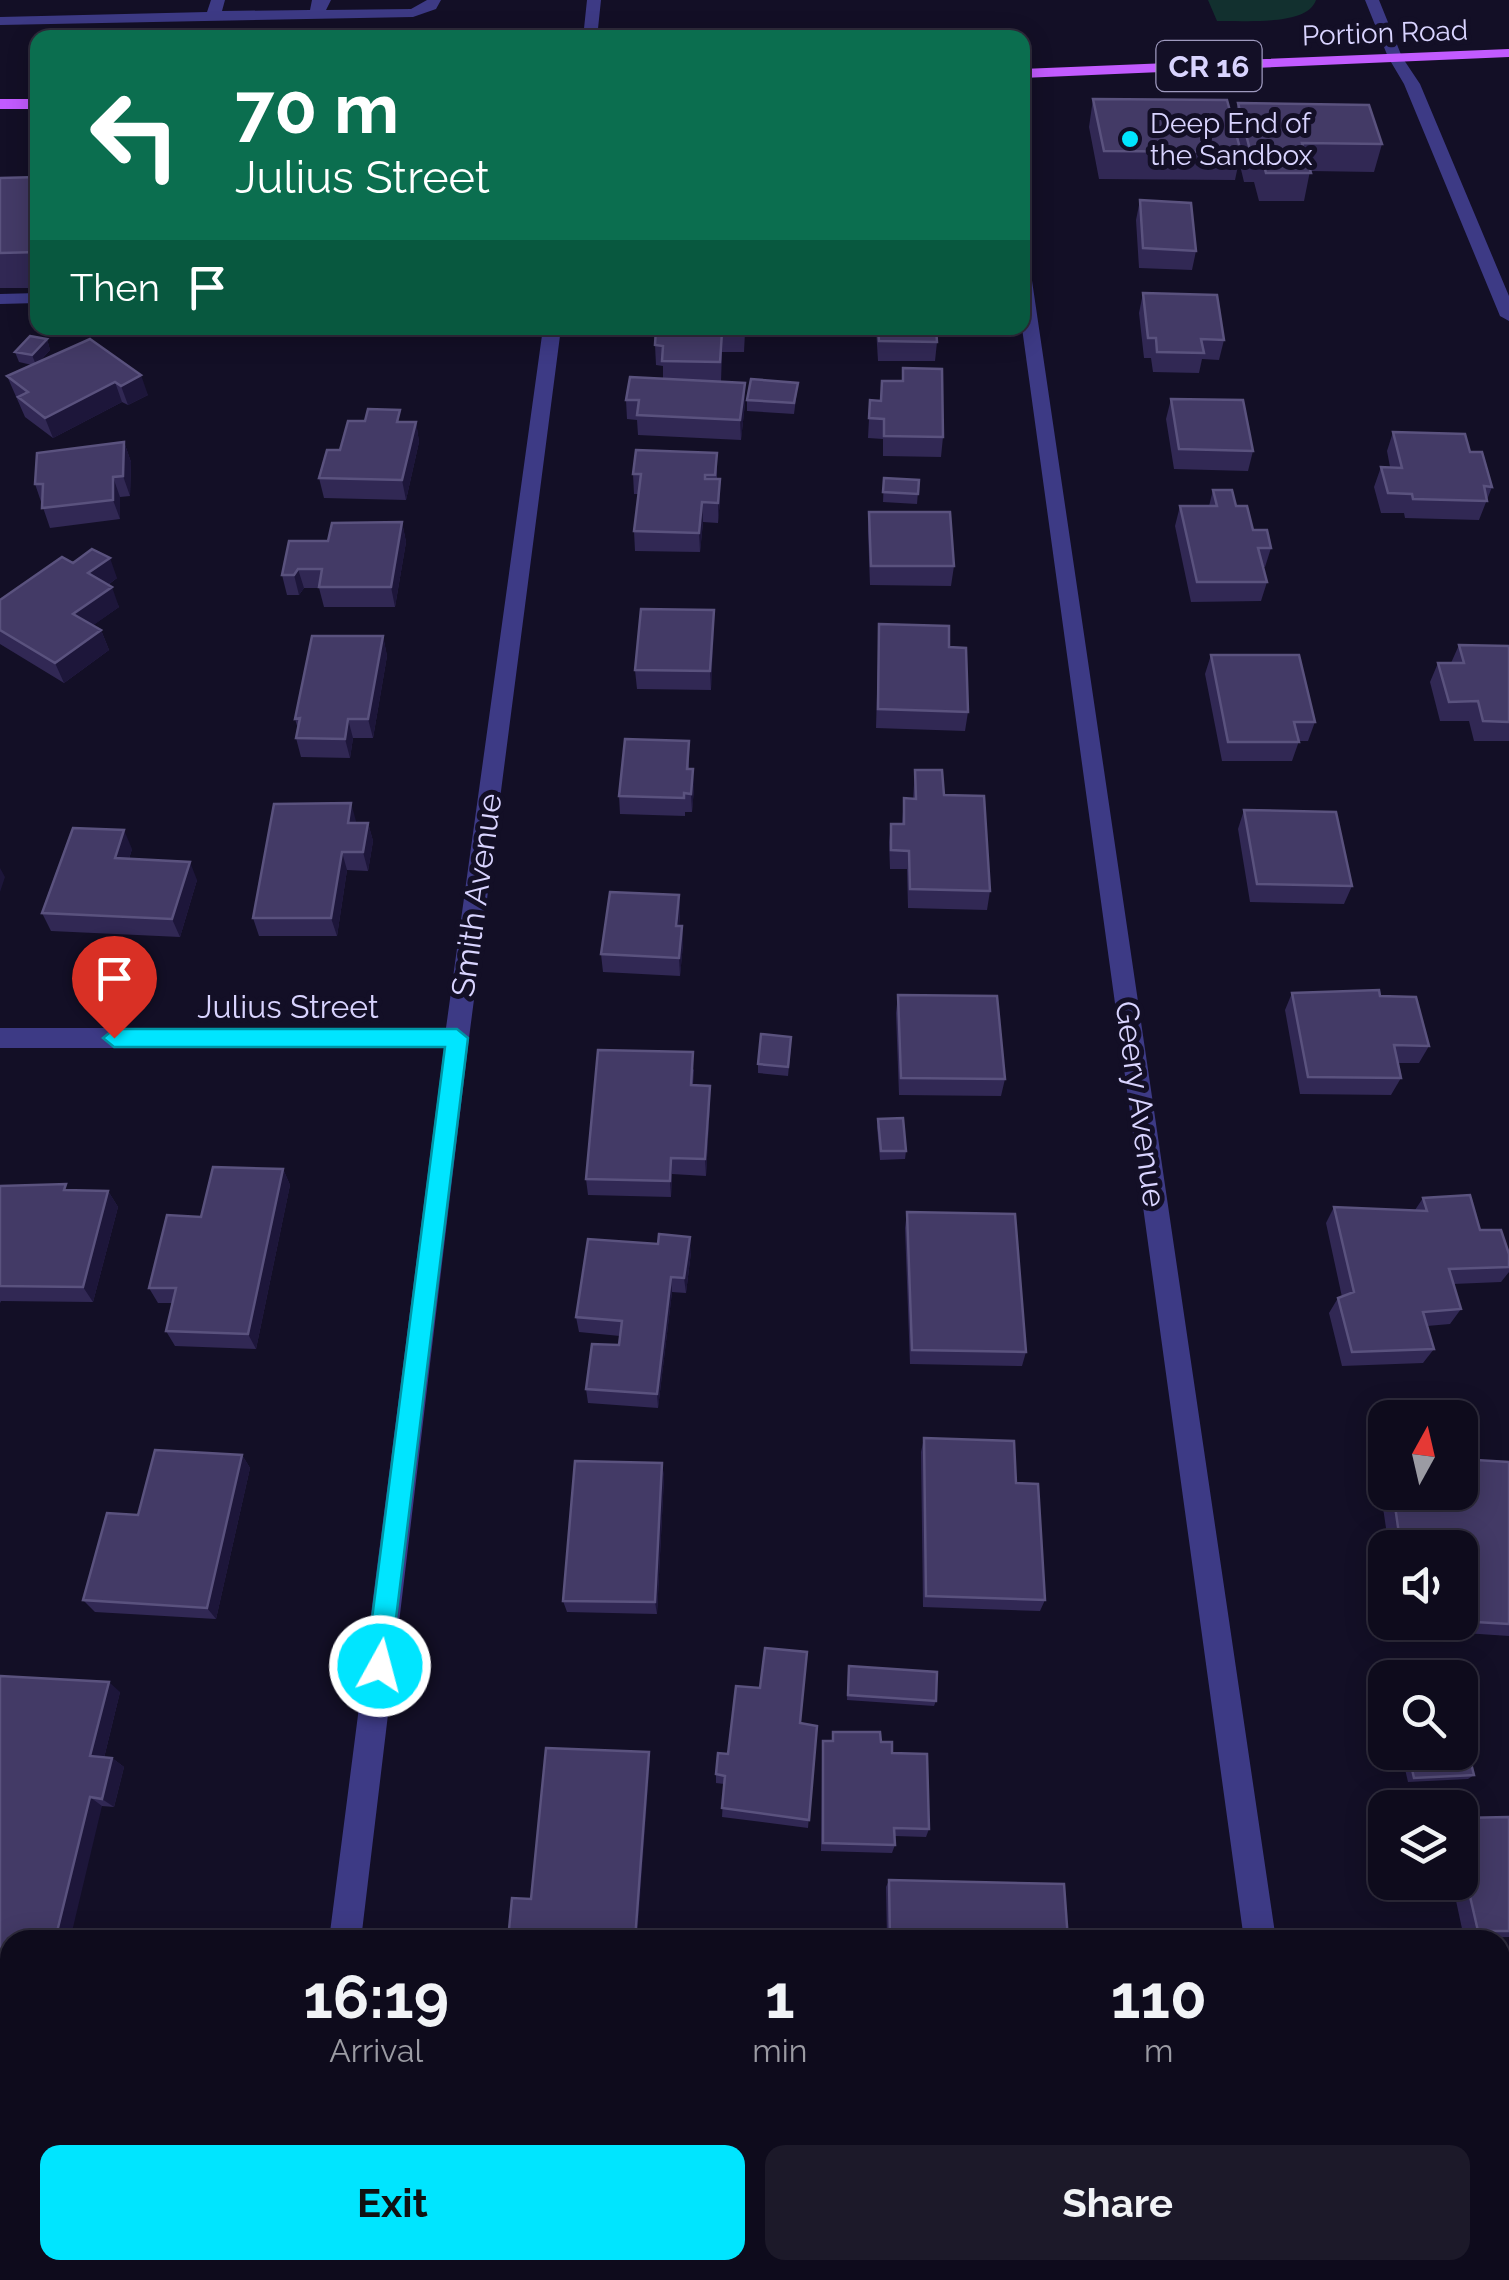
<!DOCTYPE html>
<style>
body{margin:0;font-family:Raleway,sans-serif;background:#1c1929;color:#f1f3f6;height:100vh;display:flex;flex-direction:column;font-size:38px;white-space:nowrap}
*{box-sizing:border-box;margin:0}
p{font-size:32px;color:#9b9ba3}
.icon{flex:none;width:55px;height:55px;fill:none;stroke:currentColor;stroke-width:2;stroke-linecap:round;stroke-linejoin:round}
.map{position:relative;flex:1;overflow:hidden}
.sheet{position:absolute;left:0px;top:1930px;width:1510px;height:350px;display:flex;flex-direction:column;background:#0e0b1c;border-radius:30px 30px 0 0;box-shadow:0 5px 25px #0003,0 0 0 2px #2e2b3b}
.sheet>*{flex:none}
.top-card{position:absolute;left:30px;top:30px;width:1000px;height:305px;border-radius:20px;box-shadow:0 5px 25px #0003,0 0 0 2px #2e2b3b;background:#0b6e4f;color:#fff;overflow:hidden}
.needle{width:65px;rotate:8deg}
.controls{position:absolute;left:1368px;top:1400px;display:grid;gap:20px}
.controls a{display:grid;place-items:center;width:110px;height:110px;border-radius:20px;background:#0e0b1c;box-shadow:0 5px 25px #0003,0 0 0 2px #2e2b3b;font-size:50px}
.pin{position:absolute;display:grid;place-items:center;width:85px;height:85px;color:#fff;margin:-102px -42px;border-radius:50% 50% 50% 0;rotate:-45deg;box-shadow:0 0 10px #0007}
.pin .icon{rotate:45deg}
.me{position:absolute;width:110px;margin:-55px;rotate:7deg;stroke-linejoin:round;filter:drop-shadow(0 0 8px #0008)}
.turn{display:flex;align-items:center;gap:35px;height:210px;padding:0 40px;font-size:45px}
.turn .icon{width:130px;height:130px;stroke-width:2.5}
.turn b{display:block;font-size:70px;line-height:85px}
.then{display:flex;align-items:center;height:95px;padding:0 40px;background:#0003;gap:20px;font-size:38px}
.eta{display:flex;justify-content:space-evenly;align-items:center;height:170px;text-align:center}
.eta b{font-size:60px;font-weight:700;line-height:70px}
.action{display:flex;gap:20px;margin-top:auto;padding:20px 40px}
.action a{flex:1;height:115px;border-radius:20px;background:#00e5ff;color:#111;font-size:40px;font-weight:700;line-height:115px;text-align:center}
.action a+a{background:#1c1929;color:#f1f3f6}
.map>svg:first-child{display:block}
.green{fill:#12302f}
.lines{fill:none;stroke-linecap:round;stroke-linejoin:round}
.lane{fill:#3d3a85;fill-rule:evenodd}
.street{fill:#3d3a85;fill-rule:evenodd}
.primary{fill:#c25bff;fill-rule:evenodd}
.wall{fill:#312854}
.shaded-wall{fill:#1d163a}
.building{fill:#433a66;stroke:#5a527e;stroke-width:2.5}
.route{fill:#00e5ff;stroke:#0095a6;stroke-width:2.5}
.poi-dot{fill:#00e5ff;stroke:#130f26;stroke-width:4}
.labels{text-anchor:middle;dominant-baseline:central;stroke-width:10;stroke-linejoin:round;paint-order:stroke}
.far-street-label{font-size:28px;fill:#d9d4ff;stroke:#130f26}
.far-poi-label{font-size:28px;fill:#d9d4ff;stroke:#130f26;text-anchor:start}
.shield{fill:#130f26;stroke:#9e99be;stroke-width:2.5}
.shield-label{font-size:30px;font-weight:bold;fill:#d9d4ff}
.street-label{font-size:32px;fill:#d9d4ff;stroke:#130f26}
</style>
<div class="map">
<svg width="1509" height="2280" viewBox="0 0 1509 2280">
<rect width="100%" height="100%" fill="#130f26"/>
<!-- green -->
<path class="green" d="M1208,0H1316C1307,27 1242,20 1217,21Z"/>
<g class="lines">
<!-- lane -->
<path class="lane" d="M211,0H225L222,11L310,10L312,0H331L326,10L411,9L427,0H441L436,9L413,17L0,25V17L207,12Z
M38,293V303L0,304V294Z"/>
<!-- street -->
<path class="street" d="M587,0H601L597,38H583Z
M1365,0H1379L1402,57L1420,84L1509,296V321L1500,316L1404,84L1388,57Z
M1022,262L1030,267L1276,1940H1244L1022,328Z
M543,328H561L469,1038L361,1940H329L444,1048H0V1028H446Z
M287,2270H323L321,2280H285Z
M1289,2270H1325L1326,2280H1290Z"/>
<!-- primary -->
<path class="primary" d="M1509,49V57L1022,78V69Z
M0,99H38V109H0Z"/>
</g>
<!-- wall -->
<path class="wall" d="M1093,99L1233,123L1238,103L1382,144L1374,172L1310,171L1304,201H1259L1254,182H1244L1239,161L1235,180L1099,179L1089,127Z
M38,177V288H0V178Z
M1140,200L1196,251L1192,270L1139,268L1136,220Z
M1143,293L1224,340L1219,360L1202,359L1199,373L1153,372L1151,358H1144L1139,313Z
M656,328H752V332H745L744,352H722L721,382L745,403L741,440L638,435L637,420L627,419L626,400L663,379V366L656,365L655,345Z
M876,328H936L937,342L935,361H878Z
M47,339L50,350L40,361L90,339L148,395L128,405L122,402L53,438L25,417L7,376L32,365L19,362L15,352Z
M903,368L943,437L941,457L883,456V439L868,438L870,400L880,401L882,381H902Z
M798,383L794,414L747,411V400Z
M1171,399L1253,451L1248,471L1174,469L1166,419Z
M402,422H416L419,442L406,500L324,498L319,478L340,450Z
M1393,432L1470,452L1492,487L1479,520L1405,518L1404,513H1381L1374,487L1381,467H1390L1387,451Z
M124,442L131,462L130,496L120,497V519L50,528L35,484Z
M717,453V479H720V499L718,523L703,522L700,552L635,551L634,531L638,494H634L633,474Z
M884,478L919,480L917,504L883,502Z
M1213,490L1236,506L1253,530L1271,548L1265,567H1263L1267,582L1261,601L1191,602L1175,526L1180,506H1209Z
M869,512L954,566L951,586L870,585L868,531Z
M402,522L406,542L395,607H324L319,588H304L299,595H287L282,575L328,541Z
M73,563L117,578L108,585L119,607L93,625L101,630L109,650L64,683L0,644V600Z
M714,610L711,690L637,689L635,670Z
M879,624L949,647L968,712L965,731L876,728Z
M383,636L387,656L373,738H353L350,758L301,757L296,738L298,729L295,719Z
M1459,645L1509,646V741H1474L1469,721H1440L1430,682L1438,663H1451Z
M1211,655L1315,722L1308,741H1299L1292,761H1222L1205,674Z
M689,741V769L694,788L692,812H685V816L620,814L619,796Z
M915,770L944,795L990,891L987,910L908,908L907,869H890L889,842L891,824H902L904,798L913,799Z
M1244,810L1352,886L1344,904L1250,902L1238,829Z
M356,823H368L373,841L368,871L347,870L337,936H259L253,918Z
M132,849L129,859L197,880L180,937L51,931L42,913Z
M679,895L680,914L679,926H682L683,944L680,976L603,972L601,954Z
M1292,993L1380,996L1429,1046L1419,1063H1397L1401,1078L1391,1095L1300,1094L1285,1010Z
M898,995L1005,1079L1001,1096L899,1095L896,1013Z
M791,1046L788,1076L758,1073V1064Z
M694,1069L693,1085L710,1103L706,1176L672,1174L671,1197L588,1195L586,1179Z
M878,1119L906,1151L905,1159L880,1160L877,1127Z
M283,1169L290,1185L256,1349L175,1346L166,1331L172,1303H158L149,1288L201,1217Z
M0,1186L70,1190L108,1191L118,1207L93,1302L1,1301L0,1303Z
M1423,1198L1480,1230L1509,1254V1272L1501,1282L1453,1284L1461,1309L1450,1324L1427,1326L1434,1349L1423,1363L1342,1366L1329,1313L1338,1298L1342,1297L1326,1223L1334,1207L1415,1210Z
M907,1212L1026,1352L1022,1366L910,1364L905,1228Z
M691,1252L686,1293L672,1292L658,1408L588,1403L586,1389L619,1345L620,1336L579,1332L576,1317Z
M924,1438L1016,1483L1045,1600L1040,1611L923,1607L921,1452Z
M242,1455L250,1468L216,1619L95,1612L83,1600L138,1515Z
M1509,1462V1636L1390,1628V1622H1460V1548H1389L1378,1474L1385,1466V1492H1460Z
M662,1463L664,1477L657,1614L567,1612L563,1601Z
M1385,1563V1589L1382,1567Z
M848,1671L936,1701L934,1706L847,1700Z
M0,1676L120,1692L104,1758H112L124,1767L114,1807L102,1806L10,1940V1961L0,1960Z
M800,1723L817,1726L808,1828L722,1817L724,1784L716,1783V1774L728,1754Z
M833,1732L881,1742L892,1753L929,1829L926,1837L895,1836V1845L892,1853L821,1851L822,1751L823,1741H832Z
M1401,1752H1460L1474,1775L1468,1779L1408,1782Z
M1509,1817V1937L1464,1938L1452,1882H1460V1818Z
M889,1880L1068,1940H887L886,1887Z"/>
<!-- shaded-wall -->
<path class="shaded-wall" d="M47,339L50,350L36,365L32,355Z
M141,375L148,395L128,405L121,386Z
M115,382L122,402L53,438L45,418Z
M745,383V403L741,440L740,420Z
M416,422L419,442L406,500L402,480Z
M124,442L131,462L130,496L123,476Z
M113,477L120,497V519L113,500Z
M720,479V499L718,523V503Z
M702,502L703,522L700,552L699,533Z
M402,522L406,542L395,607L391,587Z
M110,558L117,578L96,593L88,573Z
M298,569L304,588L299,595L294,575Z
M112,587L119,607L81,634L73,614Z
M714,610V630L711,690L710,671Z
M101,630L109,650L64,683L55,663Z
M383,636L387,656L373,738L368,719Z
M348,719L353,738L350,758L345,739Z
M693,769L694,788L692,812L691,794Z
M351,803L356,821L353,841L348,823Z
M368,823L373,841L368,871L363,852Z
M124,830L132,849L123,877L115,858Z
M342,852L347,870L337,936L331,918Z
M190,862L197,880L180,937L172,919Z
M0,868L5,877L0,892Z
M679,895L680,914L677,944L676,926Z
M682,926L683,944L680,976L679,958Z
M710,1086V1103L706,1176L705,1159Z
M671,1158L672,1174L671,1197L670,1181Z
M283,1169L290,1185L256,1349L248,1334Z
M108,1191L118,1207L93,1302L83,1287Z
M690,1237L691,1252L686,1293L684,1278Z
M671,1277L672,1292L658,1408L657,1394Z
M242,1455L250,1468L216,1619L207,1608Z
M662,1463L664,1477L657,1614L655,1602Z
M109,1682L120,1692L102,1766L90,1756Z
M649,1752L650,1762L637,1940H635Z
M112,1758L124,1767L114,1807L102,1799Z
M90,1797L102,1806L70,1940H55Z
M0,2133L4,2134L0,2153Z"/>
<!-- building -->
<path class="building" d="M1093,99L1227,100L1241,152L1104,151Z
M1238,103L1369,105L1382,144L1302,143L1311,173H1266L1261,154H1251Z
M38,177V252L0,253V178Z
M1140,200L1191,203L1196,251L1143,248Z
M1143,293L1217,295L1224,340L1201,339L1204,353L1157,352L1156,338H1148Z
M656,328H744V332H722L720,362L662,361L663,346L655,345Z
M878,328H936L937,342L879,341Z
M30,336L47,339L32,355L15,352Z
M90,339L141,375L121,386L115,382L45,418L18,397L28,392L7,376Z
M903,368L942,369L943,437L884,436V419L869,418L870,400L881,401L882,381H903Z
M630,377L745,383L740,420L637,415L639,400H626Z
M751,379L798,383L794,403L747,400Z
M1171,399L1243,400L1253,451L1179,449Z
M368,409L400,410L397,422H416L402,480L319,478L327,450H340L348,421H365Z
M1393,432L1465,434L1470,452H1482L1492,487L1484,486L1487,501L1413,499L1412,494L1388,493L1381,467L1402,468Z
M124,442L123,476L113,477V500L42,508L43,484H35L37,453Z
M636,450L717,453L715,475H705V479H720L718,503L702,502L699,533L634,531L641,474H633Z
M884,478L919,480L918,494L883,492Z
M1213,490H1232L1236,506H1247L1253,530H1267L1271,548H1258L1267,582H1197L1180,506H1217Z
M869,512H950L954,566H871Z
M402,522L391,587H319L322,569H298L294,575H282L289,541H328L332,523Z
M92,549L110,558L88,573L112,587L73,614L101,630L55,663L0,630V600L62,557L73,563Z
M641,609L714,610L710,671L635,670Z
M879,624L949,626V647L966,648L968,712L878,709Z
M312,636H383L368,719H348L345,739L296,738L300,718L295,719Z
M1459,645L1509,646V722L1483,721L1478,701L1449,702L1438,663H1464Z
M1211,655H1299L1315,722H1294L1299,742H1228Z
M625,739L689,741L687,769H693L691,794L684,793V798L619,796Z
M915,770H942L944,795L984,796L990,891L910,889L909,851L891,850V824H904V798L916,799Z
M351,803L348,823H368L363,852H342L331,918H253L274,804Z
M1244,810L1336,812L1352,886L1257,884Z
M73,828L124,830L115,858L190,862L172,919L42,913Z
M610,892L679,895L676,926H682L679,958L601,954Z
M1379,990L1380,996L1416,997L1429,1046L1394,1045L1401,1078L1308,1077L1292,993Z
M898,995L997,996L1005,1079L901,1078Z
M761,1034L791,1037L788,1067L758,1064Z
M598,1050L693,1052L691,1085L710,1086L705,1159L671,1158L670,1181L586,1179Z
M903,1118L906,1151H881L878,1119Z
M213,1167L283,1169L248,1334L166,1331L176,1288H149L167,1215L201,1217Z
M66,1184L64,1190L108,1191L83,1287L0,1286V1186Z
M1470,1195L1480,1230H1501L1509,1254V1267L1449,1269L1461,1309L1423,1312L1434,1349L1352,1352L1338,1298L1354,1292L1334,1207L1427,1211L1423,1198Z
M907,1212L1015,1214L1026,1352L912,1350Z
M659,1234L690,1237L684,1278L671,1277L657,1394L586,1389L592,1344L619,1345L622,1321L576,1317L588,1239L658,1244Z
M924,1438L1014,1441L1016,1483L1038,1484L1045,1600L926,1596Z
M155,1450L242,1455L207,1608L83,1600L107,1513L138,1515Z
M1460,1459L1509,1462V1624L1460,1621V1548H1401L1393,1492H1460Z
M575,1461L662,1463L655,1602L563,1601Z
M765,1648L807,1652L800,1723L817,1726L809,1820L722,1808L725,1776L716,1774L718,1753L728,1754L736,1686L760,1688Z
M849,1666L937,1672L936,1701L848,1695Z
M0,1676L109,1682L90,1756L112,1758L102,1799L90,1797L55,1940H10V1956L0,1955Z
M1460,1720L1474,1775L1414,1778L1408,1752H1460Z
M833,1732H880L881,1742H892V1753L927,1754L929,1829L894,1828L895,1845L823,1843V1741H833Z
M546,1748L649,1752L635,1940H508L512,1898L531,1899Z
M1509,1817V1931H1478L1460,1853V1818Z
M889,1880L1064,1884L1068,1940H890Z"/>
<!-- route -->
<path class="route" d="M114,1029H457L468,1038L389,1675L380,1679L370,1675L366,1666L445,1047H114L103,1038Z"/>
<!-- markers -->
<circle class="poi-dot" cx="1130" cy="139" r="10"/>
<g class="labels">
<!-- far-street labels -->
<g class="far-street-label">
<text transform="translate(1385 33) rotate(-2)">Portion Road</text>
</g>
<!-- far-poi labels -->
<g class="far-poi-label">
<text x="1150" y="123">Deep End of<tspan x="1150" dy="32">the Sandbox</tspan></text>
</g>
<!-- shield labels -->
<rect class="shield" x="1156.5" y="41" width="105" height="50" rx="8"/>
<g class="shield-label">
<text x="1209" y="66">CR 16</text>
</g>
<!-- street labels -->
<g class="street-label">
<text transform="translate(476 895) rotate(-82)">Smith Avenue</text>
<text x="288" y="1006">Julius Street</text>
<text transform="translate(1141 1104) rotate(82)">Geery Avenue</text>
</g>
</g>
</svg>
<div class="controls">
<a><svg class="needle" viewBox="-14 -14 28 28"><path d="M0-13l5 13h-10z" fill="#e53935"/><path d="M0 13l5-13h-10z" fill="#9b9ba3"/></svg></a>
<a><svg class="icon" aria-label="sound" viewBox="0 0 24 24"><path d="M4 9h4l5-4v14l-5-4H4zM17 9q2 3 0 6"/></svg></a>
<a><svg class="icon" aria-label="search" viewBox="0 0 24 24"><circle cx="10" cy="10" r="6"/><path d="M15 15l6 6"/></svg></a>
<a><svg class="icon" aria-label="layers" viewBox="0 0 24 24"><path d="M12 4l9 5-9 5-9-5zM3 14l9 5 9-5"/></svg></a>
</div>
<div class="pin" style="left:114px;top:1038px;background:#d93025"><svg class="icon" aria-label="arrive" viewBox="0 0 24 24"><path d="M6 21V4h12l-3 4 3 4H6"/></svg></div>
<svg class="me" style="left:380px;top:1666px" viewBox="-20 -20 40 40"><circle r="17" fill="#00e5ff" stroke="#fff" stroke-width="3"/><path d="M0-11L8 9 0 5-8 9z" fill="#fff"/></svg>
<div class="top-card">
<div class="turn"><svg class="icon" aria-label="left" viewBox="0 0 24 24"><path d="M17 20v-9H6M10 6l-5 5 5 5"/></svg><div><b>70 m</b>Julius Street</div></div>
<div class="then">Then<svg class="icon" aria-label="arrive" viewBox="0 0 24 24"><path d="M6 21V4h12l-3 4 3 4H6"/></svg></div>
</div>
<section class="sheet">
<div class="eta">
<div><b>16:19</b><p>Arrival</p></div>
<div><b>1</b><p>min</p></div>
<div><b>110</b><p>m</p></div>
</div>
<div class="action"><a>Exit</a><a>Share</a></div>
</section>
</div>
